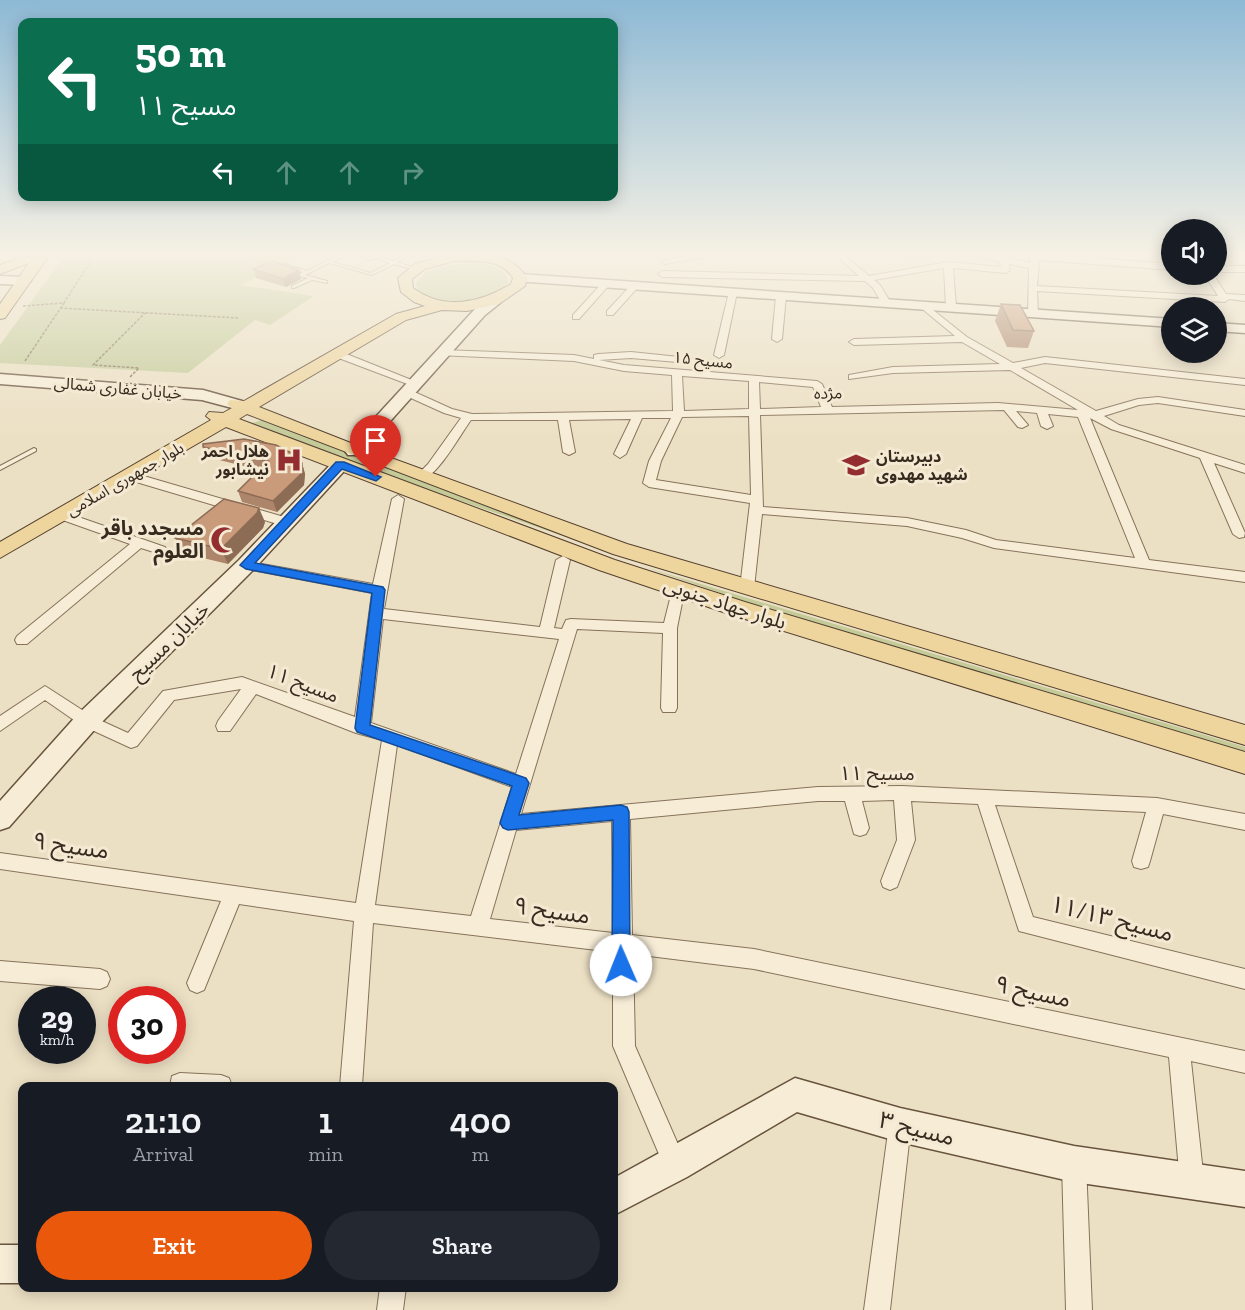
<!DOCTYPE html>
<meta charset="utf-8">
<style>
body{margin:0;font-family:"Zilla Slab","Noto Sans Arabic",serif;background:#242831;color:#f1f3f6;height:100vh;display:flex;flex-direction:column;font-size:22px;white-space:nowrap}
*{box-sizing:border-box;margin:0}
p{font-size:20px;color:#9ea1a6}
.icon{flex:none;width:33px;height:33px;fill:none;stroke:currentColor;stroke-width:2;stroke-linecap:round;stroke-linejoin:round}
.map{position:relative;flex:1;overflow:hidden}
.side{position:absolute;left:18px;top:1082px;width:600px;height:210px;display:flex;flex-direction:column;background:#171b24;border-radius:12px;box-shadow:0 3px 15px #0003}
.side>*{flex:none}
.top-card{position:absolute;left:18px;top:18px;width:600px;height:183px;border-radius:12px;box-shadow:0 3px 15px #0003;background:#0b6e4f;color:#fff;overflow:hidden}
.tools{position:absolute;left:1161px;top:219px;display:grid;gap:12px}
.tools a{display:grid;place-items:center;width:66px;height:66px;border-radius:50%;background:#171b24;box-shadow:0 3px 15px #0003;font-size:30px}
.speed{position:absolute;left:18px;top:986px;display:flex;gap:12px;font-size:30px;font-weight:700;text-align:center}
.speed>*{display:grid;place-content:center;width:78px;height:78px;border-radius:50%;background:#171b24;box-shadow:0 3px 15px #0003;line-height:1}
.speed small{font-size:15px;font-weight:400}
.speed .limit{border:9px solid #d22;background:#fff;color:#111}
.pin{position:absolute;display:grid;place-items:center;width:51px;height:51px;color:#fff;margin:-62px -26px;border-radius:50% 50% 50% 0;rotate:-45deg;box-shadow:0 0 6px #0007}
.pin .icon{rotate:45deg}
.me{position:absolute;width:66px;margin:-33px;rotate:359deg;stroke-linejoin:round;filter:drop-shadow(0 0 4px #0008)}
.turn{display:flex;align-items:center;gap:21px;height:126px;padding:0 18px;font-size:27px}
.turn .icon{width:78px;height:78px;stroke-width:2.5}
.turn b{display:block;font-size:42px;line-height:51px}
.lanes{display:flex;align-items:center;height:57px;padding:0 18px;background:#0003;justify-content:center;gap:30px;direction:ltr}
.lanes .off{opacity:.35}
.eta{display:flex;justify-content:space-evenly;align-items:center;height:102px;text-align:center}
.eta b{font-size:36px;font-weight:600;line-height:42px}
.primary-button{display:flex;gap:12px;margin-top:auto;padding:12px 18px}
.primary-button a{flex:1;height:69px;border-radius:36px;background:#ea580c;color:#fff;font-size:24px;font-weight:600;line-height:69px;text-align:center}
.primary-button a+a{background:#242831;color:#f1f3f6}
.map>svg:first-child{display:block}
.green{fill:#c4ca98}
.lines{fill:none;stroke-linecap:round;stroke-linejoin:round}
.lane-casing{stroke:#86725b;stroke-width:2}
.street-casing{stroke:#86725b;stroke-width:2}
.secondary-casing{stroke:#68533e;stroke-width:3}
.primary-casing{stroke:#54402f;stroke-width:2}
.path{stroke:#86725b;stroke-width:1.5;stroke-dasharray:3 1.5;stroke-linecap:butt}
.lane{fill:#f7edd7;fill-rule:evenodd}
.street{fill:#f7edd7;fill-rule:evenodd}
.secondary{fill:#f7edd7;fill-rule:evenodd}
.primary{fill:#eed49d;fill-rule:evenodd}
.wall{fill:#ad856a}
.shaded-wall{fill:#8d6c56}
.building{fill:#c99b7b;stroke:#8d6c56;stroke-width:1.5}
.route{fill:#1a73e8;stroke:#114b97;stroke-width:1.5}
.labels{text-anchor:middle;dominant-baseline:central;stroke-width:6;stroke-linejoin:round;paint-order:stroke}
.far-street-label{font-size:16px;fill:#372a1f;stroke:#f4ead3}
.far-poi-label{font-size:16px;font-weight:bold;fill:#372a1f;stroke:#f4ead3;text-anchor:end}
.poi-label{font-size:20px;font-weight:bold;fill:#372a1f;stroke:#f4ead3;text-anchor:end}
.street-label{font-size:20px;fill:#372a1f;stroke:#f4ead3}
.near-street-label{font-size:24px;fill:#372a1f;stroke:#f4ead3}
</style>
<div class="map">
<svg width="1245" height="1310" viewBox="0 0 1245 1310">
<rect width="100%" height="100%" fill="#ece0c4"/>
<!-- green -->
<path class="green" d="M66,254H305L240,285L314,296L270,325L255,320L188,373L0,363V345Z
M465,262C480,263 506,263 508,282C490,306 438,309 417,289L416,283L427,271Z
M262,420L269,421L604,550L426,489L252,423Z
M644,567L1245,747V753L754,604Z"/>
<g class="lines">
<defs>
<path id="lane" d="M341,254H347L332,262L371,273L390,263L376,258L368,260L363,257L365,254H370L368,257H369L382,254L381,256L379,257L393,261L406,254H411L397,262L418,269L416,270L394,264L372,275L329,263L305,275L327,281V283L312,280L294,288H292V286L308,278L299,276V274L303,272L283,265L285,264L307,271Z
M34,448L36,449V451L0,470V466Z"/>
<path id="street" d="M696,254H719L665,264L661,261Z
M834,254H843L869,276L948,262L1001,267L1000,262L970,254L1004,256L1030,263L1031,255L1041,254L1172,264V270L1039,260L1037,286L1218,296L1204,274H1213L1226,294L1245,295V301L1229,299L1225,302L1037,291L1038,313L1033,316L1028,313L1029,268L1009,264L1010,270L1006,273L953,268L956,307L951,310L946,307L944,268L874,280L880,285L891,303L886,306L883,305L873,288L865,281L662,277L658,274L662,271L859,276Z
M895,254H937L933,257H899Z
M1216,266H1245V272H1216Z
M604,281L611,283L579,319H573V315Z
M633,283L640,285L613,315H607V311Z
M733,289L737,292L724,355L719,358L714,355L729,292Z
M781,293L786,296L782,339L777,342L772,339L776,296Z
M923,302L967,337L1013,363L1045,357L1245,379V385L1045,363L1021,368L1096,411L1138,399L1158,397L1245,410V416L1158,403L1139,405L1104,416L1119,425L1245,465V473L1214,463L1245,533L1244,537L1239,538L1233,534L1200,458L1111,429L1090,418L1149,560L1245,572V582L994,548L962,538L907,526L762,514L754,588L752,591H742L740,588L750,503L649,487L643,483L649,461L671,418H642L626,454L620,458L614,454L631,419L569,420L575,452L569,455L563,452L558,420H471C460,435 439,474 422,480L416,476L428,464L461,418L444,413L402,394V390H410L452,409L472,414L673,411L672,375L624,371L574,361L438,355V351L442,350L574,355L594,359V355L598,354L631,352L708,360L712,361V365L631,358L599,360L624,365L817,381L822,384L832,407L998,403L1078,410L1010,370L893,373L849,379V375L893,367L1000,364L962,342L854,345L849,342L854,339L955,336L920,307L918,305ZM682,376L749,381V409L684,411ZM759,382L813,387L821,407L760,409ZM1004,410L1018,427L1022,428L1028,425L1016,411L1037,413L1041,426L1047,429L1053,426L1048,414L1078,417L1135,558L996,540L966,530L907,518L763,507L760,415ZM749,416L751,495L656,480L661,461L682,417Z
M1192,352H1202V353L1197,356Z
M336,353H344L419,383L410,385L336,357Z
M130,472L291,519L292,522L286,526L281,525L126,479L124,476Z
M398,495L404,499L384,609L540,627L556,560L563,556L570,560L554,628L562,629L566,620L571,619L664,623L671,595L676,593L683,598L677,628V708L675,712H663L661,708L663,633L577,629L521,814L818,787L902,786L1157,798L1245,814V830L1163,814L1150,861L1148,867L1141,869L1134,867L1132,861L1146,812L995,805L1033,917L1245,969V989L1019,931L978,804L911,801L915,840L897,887L890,890L883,887L881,881L897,840L894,800L862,801L869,828L866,834L860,836L854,834L845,801H818L630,819L632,935L754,949L1245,1051V1073L1191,1061L1204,1182L1200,1190L1192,1194L1184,1190L1180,1182L1169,1057L754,969L633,954L635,1046L687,1165L683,1173L675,1177L667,1173L613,1046V952L373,923L362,1086H340L354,921L239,904L204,990L197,993L190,990L187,983L221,901L0,869V853L356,903L382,740L356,733L256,694L230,731H218L216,726L218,721L241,689L174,700L137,746L131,748L81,725L45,700L0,731V716L45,686L93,717L128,733L163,691L242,677L355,717L372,593L246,569L239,565L246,561L373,584L392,499ZM383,619L559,639L516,774L371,723ZM397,745L512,787L471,916L375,905ZM612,821L613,933L490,919L516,830Z
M61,511L165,547L167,550L160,554L141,548L27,644H17L15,640L17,636L130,544L57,518L55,515Z
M0,961L100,969L107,972L110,979L107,986L100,989L0,981Z
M180,1073L221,1075L229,1078L232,1086H170L172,1076Z
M900,1114L908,1117L911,1125L890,1310H864L889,1125L892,1117Z
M1074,1152L1082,1156L1086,1164L1092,1310H1066L1062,1164L1066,1156Z
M380,1287H406L403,1310H377Z"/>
<path id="secondary" d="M520,274L1172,319V327L515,281V275Z
M0,276L24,277L31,281L24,285L0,284Z
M495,296L500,297V303L485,315L360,455H348L345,451L348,447L475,309Z
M1216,323L1245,325V333L1216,331Z
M0,374L203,390L242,401L244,404L236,409L202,400L0,384Z
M340,460L349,465L346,469L253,570L96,728L9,827L0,830V801L78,714L239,560L334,461Z
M795,1078L900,1108L1074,1146L1245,1171V1207L1074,1182L900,1142L797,1112L687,1177L614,1215V1178Z
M0,1245H22V1283H0Z"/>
<path id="primary" d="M36,254H50L5,318L0,319V304L29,263L0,274V265L26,256L32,259Z
M450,254C480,254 509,250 527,278L525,286L499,304L467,311L442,310L406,320L259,407L361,447L627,544L1245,725V745L613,554L247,414L239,419L615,560L745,602L1245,752V774L729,614L599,570L226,427L0,558V542L211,420L206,416L209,412L223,413L232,408L227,404L230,400L244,401L396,314L425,306L414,302L401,292L398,278L415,264ZM455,261C476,261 501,258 513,278L511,284C480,303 444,311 413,288L412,279L425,269Z"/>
</defs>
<!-- lane casing -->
<use href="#lane" class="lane-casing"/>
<!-- street casing -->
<use href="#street" class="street-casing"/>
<!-- secondary casing -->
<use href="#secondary" class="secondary-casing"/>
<!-- primary casing -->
<use href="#primary" class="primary-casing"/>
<!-- path -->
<path class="path" d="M23,306L64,303L95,254
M60,308L239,318
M25,361L64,303
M130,377L139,368L93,365L145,313"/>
<!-- lane -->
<use href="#lane" class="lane"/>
<!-- street -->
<use href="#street" class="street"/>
<!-- secondary -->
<use href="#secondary" class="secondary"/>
<!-- primary -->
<use href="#primary" class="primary"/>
</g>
<!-- wall -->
<path class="wall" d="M253,269L299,270L301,279L286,287L256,278Z
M1001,304L1034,331L1028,348L1007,347L995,321Z
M203,447L302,463L305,474L304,485L277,512L242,502L238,491L260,470L207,457Z
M265,522L263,528L228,564L182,553L175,538Z"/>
<!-- shaded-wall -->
<path class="shaded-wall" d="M299,270L301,279L286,287L283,279Z
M302,463L305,474L304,485L277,512L273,501Z
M259,508L265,522L263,528L228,564L221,549Z"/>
<!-- building -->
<path class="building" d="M272,261L299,270L283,279L253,269Z
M1001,304L1020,305L1034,331L1013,330Z
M244,439L276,445L297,456L302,463L301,474L273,501L238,491L268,461L203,447V444Z
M224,499L259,508L257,513L221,549L175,538Z"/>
<!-- sky -->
<linearGradient id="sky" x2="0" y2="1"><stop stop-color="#8db9d5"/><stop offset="0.58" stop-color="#f6f1e4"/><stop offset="1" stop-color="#f6f1e4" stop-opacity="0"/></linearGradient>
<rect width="1245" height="438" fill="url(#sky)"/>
<!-- route -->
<path class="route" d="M336,462H344L381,477L376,481L342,469L255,563L383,587L385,590L370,725L526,778L529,783L519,815L621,805L627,807L629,812L630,965L628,971L621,974L615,971L612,965L613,820L508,830L503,828L500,823L512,786L357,732L355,728L372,593L246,569L240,565Z"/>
<!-- icons -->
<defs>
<symbol id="hospital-bare" viewBox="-9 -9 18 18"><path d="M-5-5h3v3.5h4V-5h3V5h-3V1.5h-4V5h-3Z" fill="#932d2f" stroke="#f4ead3" stroke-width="2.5" paint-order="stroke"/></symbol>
<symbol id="school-bare" viewBox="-9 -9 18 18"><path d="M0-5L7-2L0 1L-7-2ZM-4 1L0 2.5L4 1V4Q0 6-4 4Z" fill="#932d2f" stroke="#f4ead3" stroke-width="2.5" paint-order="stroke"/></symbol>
<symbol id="mosque-bare" viewBox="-9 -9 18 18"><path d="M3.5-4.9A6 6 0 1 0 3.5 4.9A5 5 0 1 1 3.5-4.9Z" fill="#932d2f" stroke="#f4ead3" stroke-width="2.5" paint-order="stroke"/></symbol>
</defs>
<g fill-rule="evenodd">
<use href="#hospital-bare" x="270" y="441" width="38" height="38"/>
<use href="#school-bare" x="837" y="446" width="38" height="38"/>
<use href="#mosque-bare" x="205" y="521" width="38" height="38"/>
</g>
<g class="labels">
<!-- far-street labels -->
<g class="far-street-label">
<text transform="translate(703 360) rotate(6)">مسیح ۱۵</text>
<text transform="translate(118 388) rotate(5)">خیابان غفاری شمالی</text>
<text transform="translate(828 393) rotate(-1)">مژده</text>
<text transform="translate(125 479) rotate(-30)">بلوار جمهوری اسلامی</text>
</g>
<!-- far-poi labels -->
<g class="far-poi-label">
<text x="269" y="451">هلال احمر<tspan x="269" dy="18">نیشابور</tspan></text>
<text x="876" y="456" text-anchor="start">دبیرستان<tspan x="876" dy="18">شهید مهدوی</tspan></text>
</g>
<!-- poi labels -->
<g class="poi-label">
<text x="204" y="528">مسجدد باقر<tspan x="204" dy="23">العلوم</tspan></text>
</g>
<!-- street labels -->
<g class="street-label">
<text transform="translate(725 603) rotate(18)">بلوار جهاد جنوبی</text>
<text transform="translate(169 641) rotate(-44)">خیابان مسیح</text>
<text transform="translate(303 683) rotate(21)">مسیح ۱۱</text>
<text x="877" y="773">مسیح ۱۱</text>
</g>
<!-- near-street labels -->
<g class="near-street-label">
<text transform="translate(71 845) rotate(8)">مسیح ۹</text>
<text transform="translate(552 910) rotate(8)">مسیح ۹</text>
<text transform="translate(1112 918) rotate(14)">مسیح ۱۱/۱۳</text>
<text transform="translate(1033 991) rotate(12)">مسیح ۹</text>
<text transform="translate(917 1128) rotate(14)">مسیح ۳</text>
</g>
</g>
</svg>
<div class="tools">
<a><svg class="icon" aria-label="sound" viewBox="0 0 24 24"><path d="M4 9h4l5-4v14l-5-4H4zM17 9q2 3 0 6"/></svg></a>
<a><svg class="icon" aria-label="layers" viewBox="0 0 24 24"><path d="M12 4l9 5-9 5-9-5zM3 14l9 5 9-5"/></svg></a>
</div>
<div class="speed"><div>29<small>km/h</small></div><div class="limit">30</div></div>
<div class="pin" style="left:376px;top:477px;background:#d93025"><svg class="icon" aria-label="arrive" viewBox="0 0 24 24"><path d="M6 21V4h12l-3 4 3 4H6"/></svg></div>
<svg class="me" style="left:621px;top:965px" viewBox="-20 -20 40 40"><circle r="19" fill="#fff"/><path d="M0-13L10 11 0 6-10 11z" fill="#1a73e8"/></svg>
<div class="top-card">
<div class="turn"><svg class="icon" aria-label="left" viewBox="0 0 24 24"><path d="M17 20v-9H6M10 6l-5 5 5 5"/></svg><div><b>50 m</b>مسیح ۱۱</div></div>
<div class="lanes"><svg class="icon" aria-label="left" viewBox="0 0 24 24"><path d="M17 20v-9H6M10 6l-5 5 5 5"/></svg><svg class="icon off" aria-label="ahead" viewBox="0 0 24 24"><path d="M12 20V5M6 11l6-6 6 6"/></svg><svg class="icon off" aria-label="ahead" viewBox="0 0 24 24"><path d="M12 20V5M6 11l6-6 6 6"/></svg><svg class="icon off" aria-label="right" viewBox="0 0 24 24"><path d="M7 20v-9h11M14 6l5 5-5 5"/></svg></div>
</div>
<section class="side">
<div class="eta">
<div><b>21:10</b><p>Arrival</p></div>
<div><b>1</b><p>min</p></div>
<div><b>400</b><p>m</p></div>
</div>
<div class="primary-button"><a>Exit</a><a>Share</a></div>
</section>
</div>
